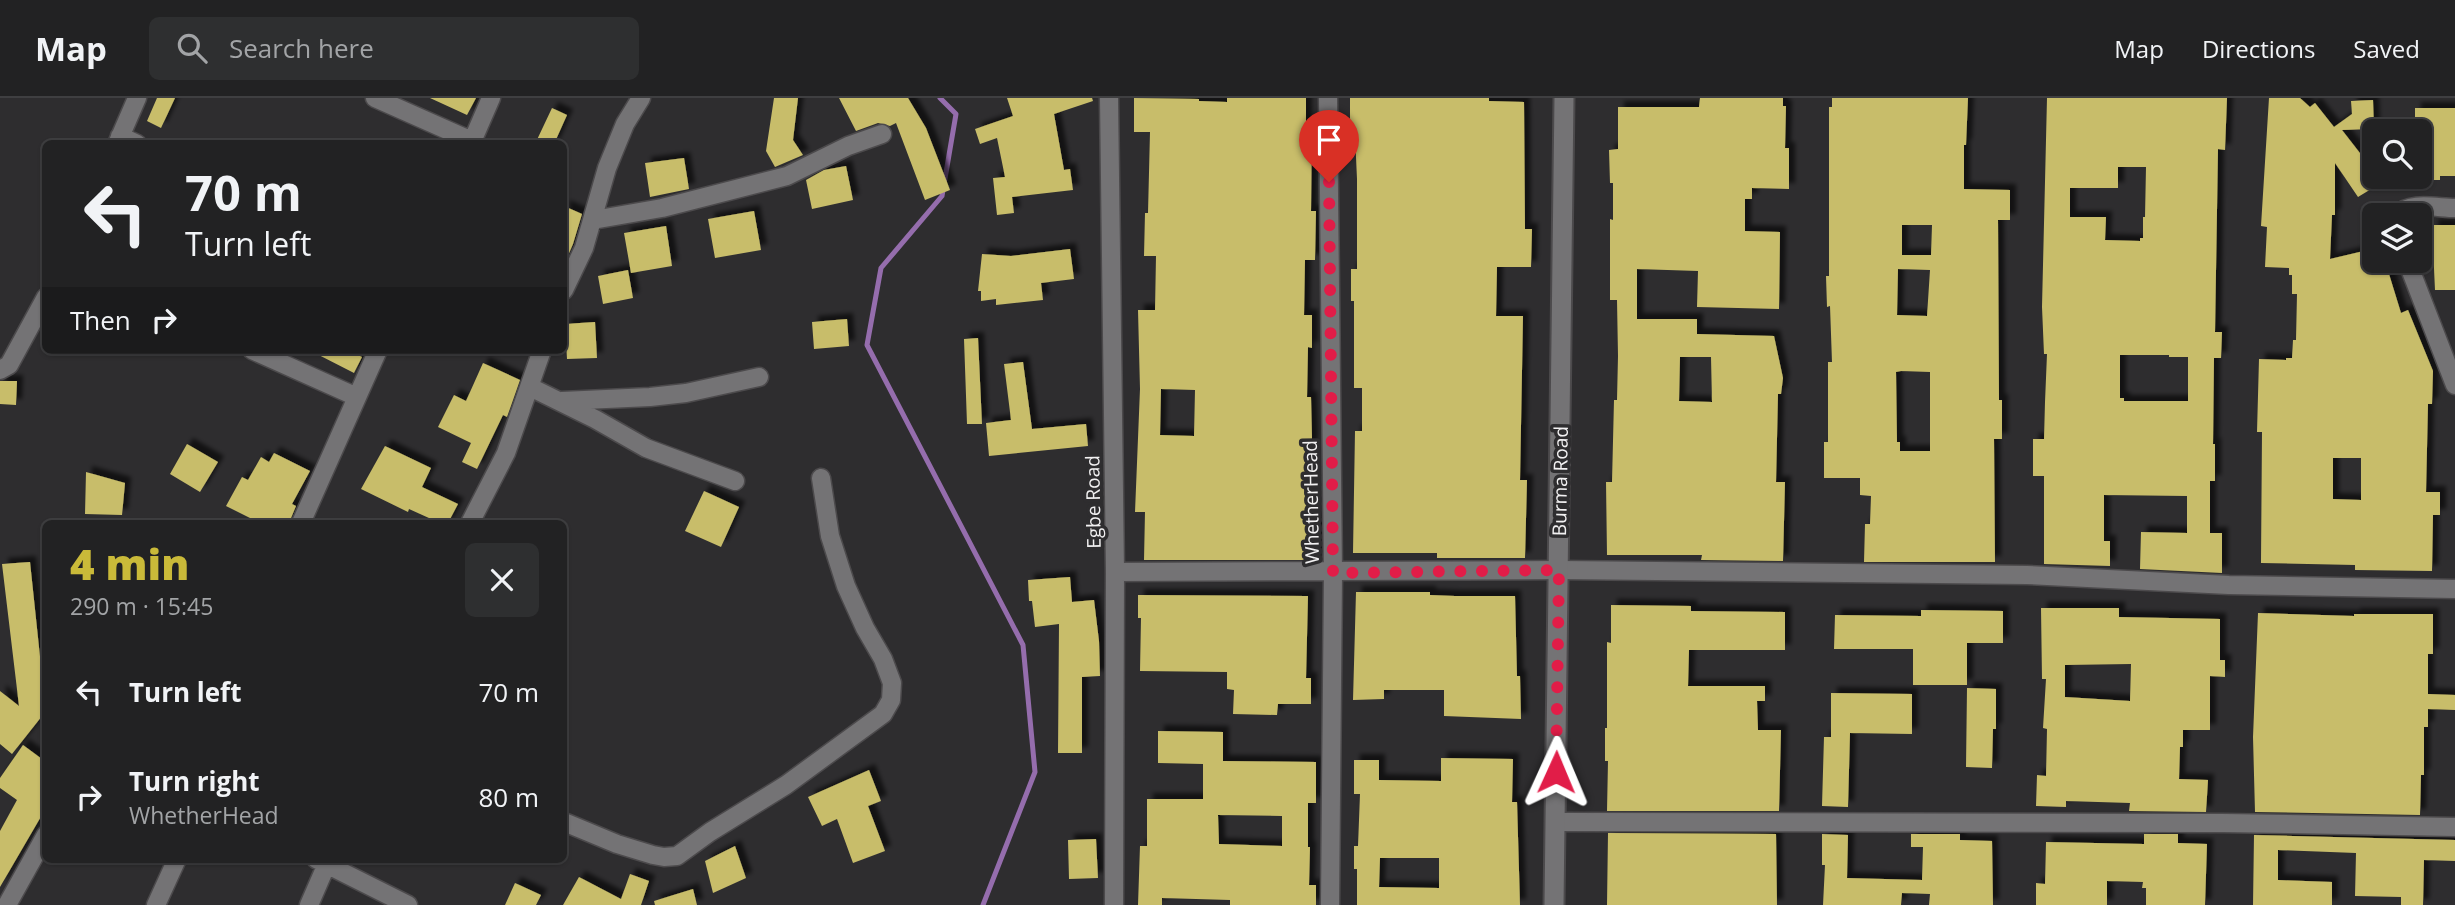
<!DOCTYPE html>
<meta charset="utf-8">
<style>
body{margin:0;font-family:"Open Sans",sans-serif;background:#2e2f30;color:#f1f3f6;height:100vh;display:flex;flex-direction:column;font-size:26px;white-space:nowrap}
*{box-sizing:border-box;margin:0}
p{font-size:23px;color:#a2a4a6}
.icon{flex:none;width:38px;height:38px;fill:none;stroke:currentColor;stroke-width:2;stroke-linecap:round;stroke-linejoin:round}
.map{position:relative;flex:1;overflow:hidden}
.drawer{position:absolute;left:42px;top:422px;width:525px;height:343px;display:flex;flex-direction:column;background:#222223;border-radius:10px;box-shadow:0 2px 5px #0004,0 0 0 2px #3f3f41}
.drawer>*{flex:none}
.guide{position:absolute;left:42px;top:42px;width:525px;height:214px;border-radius:10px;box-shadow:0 2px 5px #0004,0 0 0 2px #3f3f41;background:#222223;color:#f1f3f6;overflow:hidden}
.buttons{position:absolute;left:2362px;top:21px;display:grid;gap:14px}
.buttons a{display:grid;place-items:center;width:70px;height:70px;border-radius:10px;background:#222223;box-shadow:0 2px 5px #0004,0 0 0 2px #3f3f41;font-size:35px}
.pin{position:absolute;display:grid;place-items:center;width:60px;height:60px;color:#fff;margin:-72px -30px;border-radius:50% 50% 50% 0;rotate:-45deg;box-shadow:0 0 7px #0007}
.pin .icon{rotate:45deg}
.me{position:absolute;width:77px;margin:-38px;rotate:1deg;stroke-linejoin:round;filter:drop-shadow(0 0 5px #0008)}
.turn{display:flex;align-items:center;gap:24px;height:147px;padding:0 28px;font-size:32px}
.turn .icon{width:91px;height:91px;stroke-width:2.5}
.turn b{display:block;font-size:49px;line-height:60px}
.then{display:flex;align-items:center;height:66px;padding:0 28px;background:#0003;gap:14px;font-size:26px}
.round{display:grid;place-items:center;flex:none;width:74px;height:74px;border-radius:10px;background:#2e2f30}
.head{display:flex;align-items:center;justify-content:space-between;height:119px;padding:0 28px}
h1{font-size:42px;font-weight:800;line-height:52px;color:#caba39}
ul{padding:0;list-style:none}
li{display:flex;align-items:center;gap:21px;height:105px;padding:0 28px}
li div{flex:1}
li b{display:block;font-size:26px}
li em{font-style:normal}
header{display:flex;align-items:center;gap:42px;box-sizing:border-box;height:98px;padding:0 35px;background:#222223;border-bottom:2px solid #3f3f41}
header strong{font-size:33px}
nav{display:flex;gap:38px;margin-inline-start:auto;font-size:24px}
.search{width:490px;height:63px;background:#2e2f30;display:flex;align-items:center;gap:18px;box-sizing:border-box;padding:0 24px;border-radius:10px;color:#a2a4a6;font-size:26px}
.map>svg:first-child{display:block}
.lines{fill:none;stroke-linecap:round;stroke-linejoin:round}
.stream{stroke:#956dad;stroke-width:5}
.building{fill:#c8bd6b;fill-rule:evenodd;filter:url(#shadow)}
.minor-casing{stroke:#4c4a4c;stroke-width:21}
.tertiary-casing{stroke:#4c4a4c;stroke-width:23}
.minor{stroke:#747375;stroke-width:18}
.tertiary{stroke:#747375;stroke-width:19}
.route{stroke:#e11d48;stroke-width:12;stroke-dasharray:0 21.6}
.labels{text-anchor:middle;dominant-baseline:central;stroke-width:7;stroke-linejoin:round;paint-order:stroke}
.street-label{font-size:19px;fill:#f2f1f2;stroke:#2e2d2f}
</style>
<header>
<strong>Map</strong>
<div class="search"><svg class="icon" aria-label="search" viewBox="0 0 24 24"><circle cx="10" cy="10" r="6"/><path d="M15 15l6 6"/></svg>Search here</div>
<nav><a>Map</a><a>Directions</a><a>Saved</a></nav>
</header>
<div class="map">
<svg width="2455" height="807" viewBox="0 0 2455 807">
<defs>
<filter id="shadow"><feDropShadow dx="6" dy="-6" stdDeviation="2" flood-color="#0009"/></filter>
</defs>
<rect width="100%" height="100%" fill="#2e2d2f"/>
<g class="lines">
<!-- stream -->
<path class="stream" d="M940,0L956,16L942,98L881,170L867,247L1023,547L1035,674L983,807"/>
</g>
<!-- building -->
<path class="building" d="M157,0H175L161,30L147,23Z
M430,0H476L467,17Z
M774,0H798L793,42L803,57L775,69L766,53Z
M839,0H908L926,30L950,92L925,102L896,25L890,28L878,25L856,33Z
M1007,0H1092L1093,3L1054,16L1064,72L1070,71L1073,92L1012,99L1014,115L997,117L993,80L1005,79L997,40L980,46L975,31L1013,18Z
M1134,0L1199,1V3L1227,4V0H1306V28H1312L1311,113H1316L1315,162H1305L1304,217H1312V250L1308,249L1307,299H1311L1312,340L1308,422H1319V462H1144L1145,414H1135L1140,291L1138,212H1155L1156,158H1144L1145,115H1148L1150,34H1134ZM1161,291L1195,292L1194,338L1160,337Z
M1350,0H1489V3L1524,4L1525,131H1532L1531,169H1497L1496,218H1523L1520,382H1527L1525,460H1437V455H1353L1355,333H1362V290H1354V203H1351V171H1357V81L1355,37H1350Z
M1700,0H1783V8H1786L1785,50H1789V91L1752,90V101H1745V133L1780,134L1779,211L1697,209L1698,173L1637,171V221H1697V236L1774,238L1783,280L1781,296H1778L1776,384H1785L1783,463L1701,462L1702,457H1607L1606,384H1612L1614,302H1617L1618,258L1617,202H1610V121L1613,122V85H1610L1609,52L1618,51V9H1699ZM1680,259H1711L1712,304L1679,303Z
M1832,0H1968L1966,47H1964V91L2010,92V122H1998L1999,302H2002V341H1994L1995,464H1864L1865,426H1870L1871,398L1860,397V380H1824V344H1828V264H1832L1830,208L1827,209L1826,178H1829V9H1832ZM1902,127H1932L1931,157H1902ZM1898,171L1930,172L1927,218L1897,217ZM1901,273L1930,274V353H1900V344H1897L1896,274Z
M2047,0H2227L2225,52L2218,51L2215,234H2222L2221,260H2214L2213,346H2215V383H2210V435H2222V475L2140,471L2141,434L2187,435V398L2104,397V443H2110V468L2044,466V378H2033V341H2044L2045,304L2047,256H2044L2042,209ZM2118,69H2146L2145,119H2143V140H2140V143L2105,142L2106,119H2070V90H2118ZM2120,257H2169V259H2188V303H2124V300H2120Z
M2269,0H2300L2310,9L2315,5L2334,29L2352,16L2351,3L2373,2L2374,31L2342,32L2370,68L2375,79L2381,85L2358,99L2335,65V117H2332L2330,161L2368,152L2370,159L2375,158V163H2385L2401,215L2408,212L2433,273L2432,306H2428L2426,394H2440V417H2433L2432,473L2355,472V467L2261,465L2262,334H2257L2259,261L2286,262V260H2292L2293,242H2296L2297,196H2292V177H2289V170L2265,169L2267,129L2261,128ZM2333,360H2361V402L2333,401Z
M552,10L567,17L554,46H535Z
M2415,10H2455V78H2440V82H2420V33H2415Z
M684,60L689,91L650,99L645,65Z
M846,68L853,102L812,111L806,82L824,72Z
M564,108L582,116L573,146L564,167Z
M754,113L761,152L715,160L708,121Z
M2432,127H2455V192H2435Z
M666,128L672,168L631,175L624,135Z
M1070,151L1074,181L1041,185L1043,202L996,207V201L981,203V193H978L982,156L1011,158Z
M628,172L633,200L603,206L598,178Z
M847,221L849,248L814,251L812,224Z
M595,224L597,260L567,261L565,226Z
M978,240L982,326H967L964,241Z
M309,252H348L362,259L354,275Z
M1023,264L1032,331L1086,326L1088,348L989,358L986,325L1011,322L1004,266Z
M483,265L520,282L507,319L503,317L477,371L462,364L471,345L438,329L454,297L466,303Z
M0,283H17L16,307L0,306Z
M187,346L218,364L200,394L170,376Z
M385,348L431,370L422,389L458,406L448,425H440L409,411L408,414L361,391Z
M274,355L310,373L292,406L296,408L289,425H260L226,408L242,379L248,382L261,359L269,364Z
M86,374L125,385L122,417L85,416Z
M704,393L739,409L721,449L685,433Z
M30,464L43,587L46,584V613L12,656L0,646V593L19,608L2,466Z
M1070,479L1072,504L1094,502L1099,543L1100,578L1082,579V655H1058L1059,526L1035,529L1032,503H1029L1028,482Z
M1356,494H1430V497L1455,498H1515L1517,578H1520L1521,621L1444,618V592H1384V601L1353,602Z
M1138,497L1308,498L1306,580H1311V606H1278L1277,617L1233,616L1234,592L1227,591V574L1140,573L1141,520H1138Z
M1611,507L1691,508V513L1785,514V552H1689L1688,588H1765V603H1757L1758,632H1781L1779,713H1607L1608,663H1605V630H1607V544L1611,545Z
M2041,510H2119V519L2220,521V562H2225V579L2210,578V632H2183V649H2180L2179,681L2208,682L2206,714L2129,713L2130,705L2066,703V709L2036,708L2037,677L2046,678L2047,631L2043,630L2046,581H2042ZM2131,566L2130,603L2065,599V567Z
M1921,512L2003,513V545H1967V587H1913V551H1834L1835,517L1921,518Z
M2258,515L2354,518V516H2433V556H2428V596L2455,597V612L2428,611V629H2424V677H2421L2420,717L2255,714L2253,639Z
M1967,590L1996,591V631H1993L1992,670L1966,669Z
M1831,595L1912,596V636L1850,635L1848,709L1822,708L1824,639H1831Z
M1158,633L1223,634V663L1316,664V705H1308V749H1310L1309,787H1316V807H1230V802L1162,800V807H1138L1140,748H1147V701H1203V666L1158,665ZM1218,717L1282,718V748L1219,746Z
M23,647L46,664V710L0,789V733L17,702L0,690V680Z
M1441,660L1513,661L1512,704H1517L1520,807H1357V771H1354V748H1358L1360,696H1354V662H1379V682L1441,683ZM1380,760H1439V790L1379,789Z
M869,672L881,703L868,708L885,753L853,765L837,721L822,728L808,699Z
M1608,735L1776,736L1777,807H1607Z
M1822,736L1848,737L1847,780L1922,782L1923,749H1911V736H1960V742L1992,743L1993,807H1929L1930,796L1902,795L1901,807H1823L1825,767H1822Z
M2144,736H2178V745L2207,746L2205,807H2146V790H2142L2143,784L2107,783V807H2036V785L2045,786L2046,744L2144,746Z
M2254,737L2455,742V763L2424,762L2423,807H2401V799L2355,798L2356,755L2278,752V782L2332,784V807H2253Z
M1096,741L1098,780L1069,781L1068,742Z
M735,748L746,780L713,795L705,763Z
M630,776L649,783L641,807H563L579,779L621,801Z
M515,785L541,797L536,807H505Z
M693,791L697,807H655L654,803Z"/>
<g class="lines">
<defs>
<path id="minor" d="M375,0L472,43
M1109,0L1115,474L1114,807
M1328,0L1333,475L1330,807
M120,38L137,46
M117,46L137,0
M471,46L491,0
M2397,117C2410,103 2437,110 2455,110
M593,122L662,110L787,78L848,48L882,36
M2407,163L2455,287
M564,192L584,150L607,70L625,26L641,0
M252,252L357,299
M0,272L9,267L46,199
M530,289L595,321L646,350L735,383
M562,303L650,299L686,295L759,279
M301,425L378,252
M470,425L506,355L542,252
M1115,474L1559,472L2027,477L2229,487L2455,491
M564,724L617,746L653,757L664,759L677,758L710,734L786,687L883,616L891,602L892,585L883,561L865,530L846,488L830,438L821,380
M1555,724L2223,725L2455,729
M316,761L408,807
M7,807L46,737
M156,807L177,761
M309,807L329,761"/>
<path id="tertiary" d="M1554,807L1564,0"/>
</defs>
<!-- minor casing -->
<use href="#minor" class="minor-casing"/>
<!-- tertiary casing -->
<use href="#tertiary" class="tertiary-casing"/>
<!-- minor -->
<use href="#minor" class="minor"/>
<!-- tertiary -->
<use href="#tertiary" class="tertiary"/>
</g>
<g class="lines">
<!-- route -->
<path class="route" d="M1329,84L1333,475L1559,472L1556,674"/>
</g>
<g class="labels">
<!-- street labels -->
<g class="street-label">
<text transform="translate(1560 383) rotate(-89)">Burma Road</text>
<text transform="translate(1093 404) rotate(-91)">Egbe Road</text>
<text transform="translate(1311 404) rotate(-91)">WhetherHead</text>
</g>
</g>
</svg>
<div class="buttons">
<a><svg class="icon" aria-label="search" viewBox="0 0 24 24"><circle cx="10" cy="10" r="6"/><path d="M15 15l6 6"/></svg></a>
<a><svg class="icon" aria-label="layers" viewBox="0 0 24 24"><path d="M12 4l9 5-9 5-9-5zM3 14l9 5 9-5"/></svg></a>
</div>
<div class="pin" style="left:1329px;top:84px;background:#d93025"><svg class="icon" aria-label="arrive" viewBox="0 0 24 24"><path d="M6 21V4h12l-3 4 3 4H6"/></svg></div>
<svg class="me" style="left:1556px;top:674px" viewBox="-20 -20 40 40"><path d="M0-17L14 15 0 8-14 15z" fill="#e11d48" stroke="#fff" stroke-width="4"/></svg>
<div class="guide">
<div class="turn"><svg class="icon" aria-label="left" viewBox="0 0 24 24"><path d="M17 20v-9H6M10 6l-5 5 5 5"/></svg><div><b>70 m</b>Turn left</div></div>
<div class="then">Then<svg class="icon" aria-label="right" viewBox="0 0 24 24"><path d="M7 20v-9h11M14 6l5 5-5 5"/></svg></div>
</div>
<section class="drawer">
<div class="head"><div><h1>4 min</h1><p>290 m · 15:45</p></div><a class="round"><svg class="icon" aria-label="close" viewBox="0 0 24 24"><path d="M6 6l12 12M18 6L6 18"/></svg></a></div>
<ul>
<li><svg class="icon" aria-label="left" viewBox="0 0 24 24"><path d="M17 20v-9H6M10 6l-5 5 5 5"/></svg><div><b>Turn left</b></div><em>70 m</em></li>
<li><svg class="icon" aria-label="right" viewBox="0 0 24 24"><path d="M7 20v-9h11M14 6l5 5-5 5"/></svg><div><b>Turn right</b><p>WhetherHead</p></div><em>80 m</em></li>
</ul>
</section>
</div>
